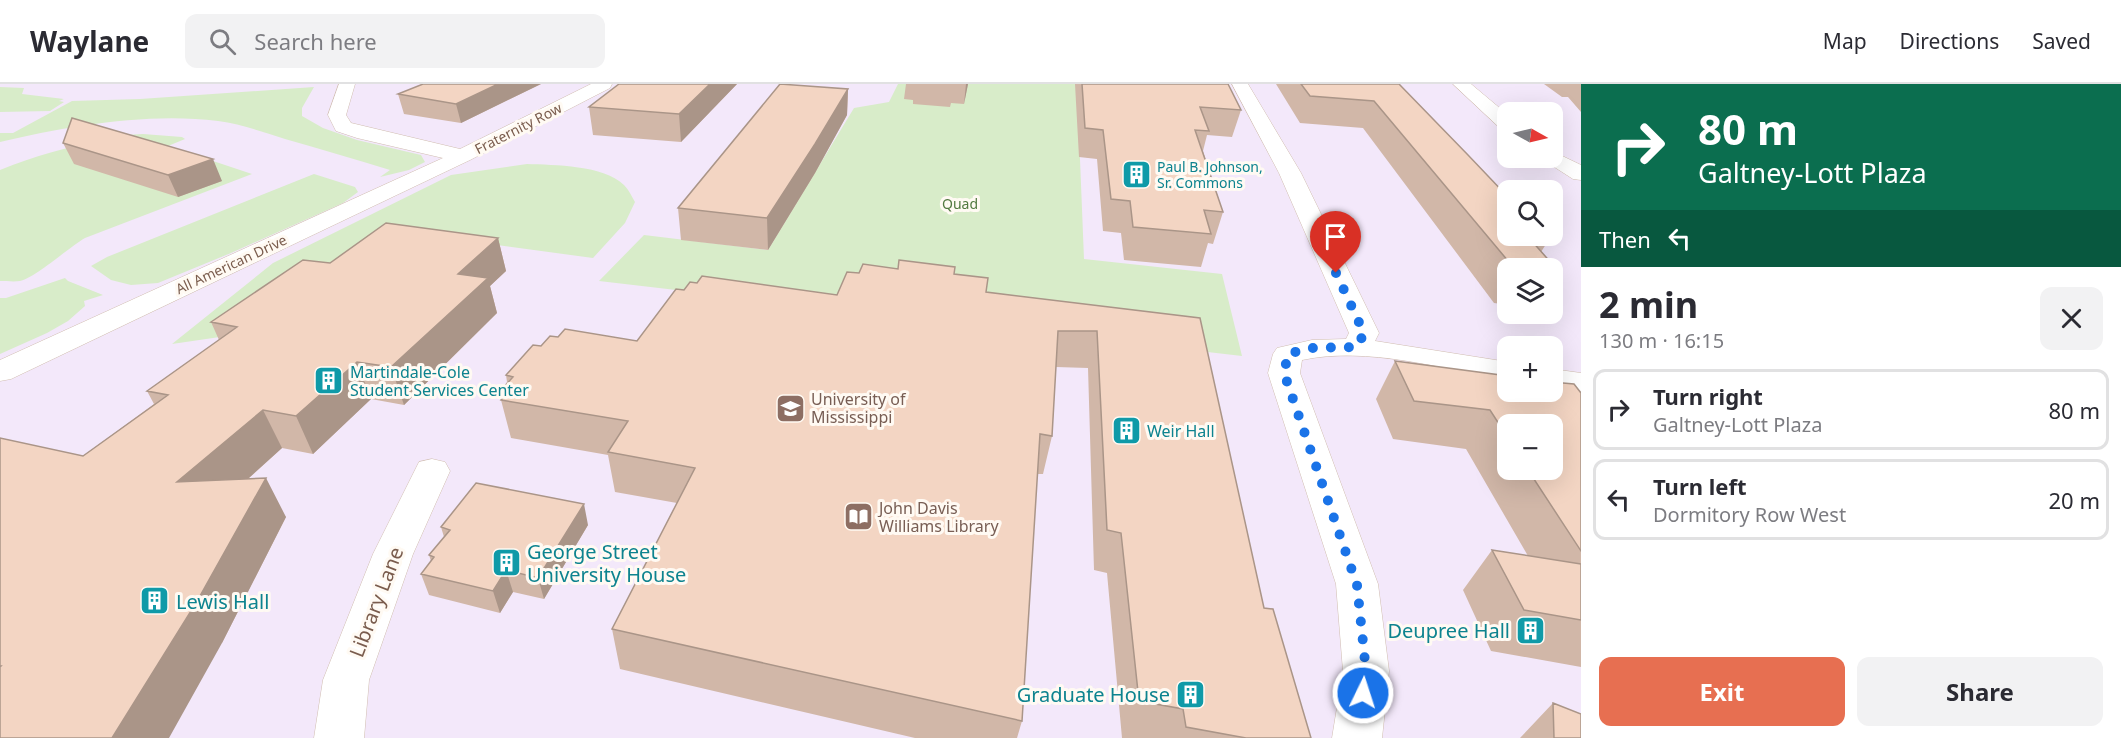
<!DOCTYPE html>
<meta charset="utf-8">
<style>
body{margin:0;font-family:"Noto Sans",sans-serif;background:#f2f2f3;color:#2b2b33;height:100vh;display:flex;flex-direction:column;font-size:22px;white-space:nowrap}
*{box-sizing:border-box;margin:0}
p{font-size:20px;color:#7c7c81}
.icon{flex:none;width:33px;height:33px;fill:none;stroke:currentColor;stroke-width:2;stroke-linecap:round;stroke-linejoin:round}
.map{position:relative;flex:1;overflow:hidden}
.side{display:flex;flex-direction:column;background:#fff;width:540px}
.side>*{flex:none}
.banner{background:#0b6e4f;color:#fff;overflow:hidden}
.needle{width:39px;rotate:98deg}
.controls{position:absolute;left:1497px;top:18px;display:grid;gap:12px}
.controls a{display:grid;place-items:center;width:66px;height:66px;border-radius:12px;background:#fff;box-shadow:0 6px 24px #0002;font-size:30px}
.pin{position:absolute;display:grid;place-items:center;width:51px;height:51px;color:#fff;margin:-62px -26px;border-radius:50% 50% 50% 0;rotate:-45deg;box-shadow:0 0 6px #0007}
.pin .icon{rotate:45deg}
.me{position:absolute;width:66px;margin:-33px;rotate:4deg;stroke-linejoin:round;filter:drop-shadow(0 0 4px #0008)}
.turn{display:flex;align-items:center;gap:21px;height:126px;padding:0 18px;font-size:27px}
.turn .icon{width:78px;height:78px;stroke-width:2.5}
.turn b{display:block;font-size:42px;line-height:51px}
.then{display:flex;align-items:center;height:57px;padding:0 18px;background:#0003;gap:12px;font-size:22px}
.round{display:grid;place-items:center;flex:none;width:63px;height:63px;border-radius:12px;background:#f2f2f3}
.summary{display:flex;align-items:center;justify-content:space-between;height:102px;padding:0 18px}
h1{font-size:36px;font-weight:700;line-height:45px}
.button{display:flex;gap:12px;margin-top:auto;padding:12px 18px}
.button a{flex:1;height:69px;border-radius:12px;background:#e76f51;color:#fff;font-size:24px;font-weight:700;line-height:69px;text-align:center}
.button a+a{background:#f2f2f3;color:#2b2b33}
ul{padding:0;list-style:none}
li{display:flex;align-items:center;gap:18px;height:81px;margin:0 12px 9px;padding:0 6px;border:3px solid #e1e1e2;border-radius:12px}
li div{flex:1}
li b{display:block;font-size:22px}
li em{font-style:normal}
header{display:flex;align-items:center;gap:36px;box-sizing:border-box;height:84px;padding:0 30px;background:#fff;border-bottom:2px solid #e1e1e2}
header strong{font-size:28px}
nav{display:flex;gap:33px;margin-inline-start:auto;font-size:21px}
.search{width:420px;height:54px;background:#f2f2f3;display:flex;align-items:center;gap:15px;box-sizing:border-box;padding:0 21px;border-radius:12px;color:#7c7c81;font-size:22px}
main{display:flex;flex:1;min-height:0}
.map>svg:first-child{display:block}
.education{fill:#f3e8fa;fill-rule:evenodd}
.green{fill:#d8ecc9}
.lines{fill:none;stroke-linecap:round;stroke-linejoin:round}
.minor-casing{stroke:#d1beb0;stroke-width:1}
.minor{fill:#fff;fill-rule:evenodd}
.wall{fill:#d1b7a8;fill-rule:evenodd}
.shaded-wall{fill:#aa9588}
.building{fill:#f3d5c3;stroke:#aa9588;stroke-width:1.5}
.route{stroke:#1a73e8;stroke-width:10;stroke-dasharray:0 18}
.labels{text-anchor:middle;dominant-baseline:central;stroke-width:6;stroke-linejoin:round;paint-order:stroke}
.far-street-label{font-size:14px;fill:#7a5c4d;stroke:#fffaf3}
.far-culture-label{font-size:14px;fill:#0d838f;stroke:#fffaf3;text-anchor:start}
.far-park-label{font-size:14px;fill:#537a41;stroke:#fffaf3}
.culture-label{font-size:16px;fill:#0d838f;stroke:#fffaf3;text-anchor:start}
.education-label{font-size:16px;fill:#785e54;stroke:#fffaf3;text-anchor:start}
.near-culture-label{font-size:20px;fill:#0d838f;stroke:#fffaf3;text-anchor:start}
.near-street-label{font-size:20px;fill:#7a5c4d;stroke:#fffaf3}
</style>
<header>
<strong>Waylane</strong>
<div class="search"><svg class="icon" aria-label="search" viewBox="0 0 24 24"><circle cx="10" cy="10" r="6"/><path d="M15 15l6 6"/></svg>Search here</div>
<nav><a>Map</a><a>Directions</a><a>Saved</a></nav>
</header>
<main>
<div class="map">
<svg width="1581" height="654" viewBox="0 0 1581 654">
<rect width="100%" height="100%" fill="#fdf6ec"/>
<!-- education -->
<path class="education" d="M0,0H1581V654H0ZM1508,28H1552V74H1508ZM1508,106H1552V152H1508ZM1508,184H1552V230H1508ZM1508,262H1552V308H1508ZM1508,340H1552V386H1508Z"/>
<!-- green -->
<path class="green" d="M898,0H1077L1084,175L1222,190L1242,272L599,197L644,151L768,166L854,24L889,18Z
M0,3L24,4L22,10L64,15L59,17L64,18L50,27L0,28Z
M314,3L302,24V32L323,44L357,56L421,71L425,78L409,86L380,93L390,86C355,75 320,65 285,55C263,48 241,40 218,37C149,28 67,42 0,58V49H13L72,17L140,15Z
M143,50L182,53L185,55L168,62L252,90L85,154C68,164 35,194 20,197C14,198 6,197 0,197V86C34,72 67,63 103,56L107,52Z
M527,80C554,81 604,81 624,101C629,106 632,113 635,118L625,139L593,174L437,153L254,248L172,260L273,179L451,91Z
M314,90L355,103L358,108L343,119L231,169L158,199L131,201L111,196L91,182L107,173Z
M65,194L68,197L103,211L84,217L85,222L68,237L47,249L0,270V214H6Z"/>
<g class="lines">
<defs>
<path id="minor" d="M339,0H355L346,31L351,39L460,65L591,0H612L610,4L470,76L11,295L0,297V276L443,74L357,54L336,47L328,31Z
M1232,0H1248L1301,89L1379,249L1375,257L1508,278V296C1442,285 1368,262 1302,276L1300,289L1378,500L1389,587L1382,654H1332L1343,587L1336,500L1268,289L1273,270L1277,264L1312,256L1346,255L1349,249L1279,89Z
M1453,0H1471L1508,31V47L1501,45Z
M1552,67L1581,81V96L1573,95L1545,77L1542,74H1552Z
M1552,285L1581,289V307L1552,303Z
M432,375L445,378L450,387L413,470L369,596L364,654H314L323,596L373,470L419,378Z"/>
</defs>
<!-- minor casing -->
<use href="#minor" class="minor-casing"/>
<!-- minor -->
<use href="#minor" class="minor"/>
</g>
<!-- wall -->
<path class="wall" d="M541,0L461,39L404,30L398,10Z
M737,0L681,58L593,51L589,23Z
M906,0H968L964,20L951,19L950,23L913,20V16L904,15Z
M1075,0H1228L1241,26L1232,53L1207,51L1203,67L1223,128L1213,160L1208,159L1201,183L1124,176L1121,149L1103,147L1097,75L1079,73Z
M1276,0H1399L1548,157L1541,168L1561,190L1552,203V184H1508V221L1494,219L1363,44L1300,39Z
M1544,0H1581V28L1568,13H1562Z
M848,5L847,31L815,89L768,166L681,156L678,124Z
M63,59L222,97L178,113L74,80Z
M498,154L506,187L490,202L497,229L404,321L371,315L313,370L282,364L248,395L286,433L222,559L83,372L154,320L147,307L219,256L211,238L330,179Z
M955,183L954,190L986,208L1200,234L1264,524L1311,654H1122L1107,489L1094,486L1088,284L1056,283L1052,352L1043,390H1037L1022,637L1017,654H915L620,585L612,545L677,419L615,408L608,371L511,354L501,316L505,311L503,304L507,298L506,291L541,262L558,253L637,257L684,206L837,211L859,189L898,185Z
M1395,277L1581,309V583L1491,567L1463,506L1492,466L1528,472L1466,365L1393,355L1376,315ZM1508,340L1552,386H1508Z
M588,441L544,515L513,508L500,529L429,511L421,490L431,477L429,471L444,453L441,443Z
M1553,619L1581,654H1520Z"/>
<!-- shaded-wall -->
<path class="shaded-wall" d="M498,0H541L461,39L456,20Z
M710,0H737L681,58L679,30Z
M966,0H968L964,20Z
M848,5L847,31L815,89L768,166L767,134Z
M213,75L222,97L178,113L168,91Z
M498,154L506,187L490,202L497,229L404,321L391,283L458,190Z
M357,278L371,315L313,370L296,332Z
M263,326L282,364L200,438L177,398Z
M266,394L286,433L222,559L169,654H112Z
M584,420L588,441L544,515L538,494Z
M506,486L513,508L500,529L493,507Z"/>
<!-- building -->
<path class="building" d="M423,0H498L456,20L398,10Z
M619,0H710L679,30L589,23Z
M780,0L848,5L815,60L767,134L678,124Z
M1082,0H1228L1241,26L1200,23L1209,47L1195,46L1223,128L1204,126L1211,150L1133,143L1130,117L1111,115L1103,46L1085,44Z
M1301,0H1399L1468,71L1508,113V152H1543L1548,157L1530,155L1561,190L1552,189V184H1514L1374,17L1310,12Z
M72,34L213,75L168,91L63,59Z
M386,139L498,154L458,190L488,194L391,283L357,278L296,332L263,326L177,398L266,394L196,519L112,654H0V583L1,582H0V354L83,372L168,311L147,307L237,243L211,238L303,176L330,179Z
M899,176L955,183L954,190L988,194L986,208L1200,234L1264,524L1273,525L1311,654H1246L1186,643L1183,625L1139,617L1121,449L1107,446L1097,247H1058L1052,352L1040,350L1022,637L612,545L695,384L608,368L628,337L501,316L510,305L503,304L513,293L506,291L533,261L541,262L550,252L558,253L565,245L637,257L676,205L684,206L690,198L697,199L702,192L837,211L847,188L859,189L863,180L898,185Z
M1395,277L1508,292V308H1552V298L1574,300L1581,309V467L1528,386H1552V340H1508V354L1490,326L1414,317Z
M476,399L584,420L538,494L506,486L493,507L421,490L434,473L429,471L450,446L441,443Z
M1492,466L1581,480V536L1524,526Z
M1553,619L1581,630V654H1554Z"/>
<g class="lines">
<!-- route -->
<path class="route" d="M1336,189L1364,249L1357,263L1309,264L1288,270L1284,289L1357,501L1366,587L1363,609"/>
</g>
<!-- icons -->
<defs>
<symbol id="building-square" viewBox="-11 -11 22 22"><rect x="-9" y="-9" width="18" height="18" rx="4" fill="#0f9aa8" stroke="#fffaf3"/><path d="M-4-6H4V6H1V3H-1V6H-4ZM-2.5-4.3h1.7v1.8h-1.7ZM.8-4.3h1.7v1.8H.8ZM-2.5-1h1.7V.8h-1.7ZM.8-1h1.7V.8H.8Z" fill="#fff"/></symbol>
<symbol id="university-square" viewBox="-11 -11 22 22"><rect x="-9" y="-9" width="18" height="18" rx="4" fill="#8d6e63" stroke="#fffaf3"/><path d="M0-5L7-2L0 1L-7-2ZM-4 1L0 2.5L4 1V4Q0 6-4 4Z" fill="#fff"/></symbol>
<symbol id="library-square" viewBox="-11 -11 22 22"><rect x="-9" y="-9" width="18" height="18" rx="4" fill="#8d6e63" stroke="#fffaf3"/><path d="M-6-4Q-3-5.5-.7-3.5V5Q-3 3-6 4ZM6-4Q3-5.5 .7-3.5V5Q3 3 6 4Z" fill="#fff"/></symbol>
</defs>
<g fill-rule="evenodd">
<use href="#building-square" x="1120" y="74" width="33" height="33"/>
<use href="#building-square" x="312" y="280" width="33" height="33"/>
<use href="#university-square" x="774" y="308" width="33" height="33"/>
<use href="#building-square" x="1110" y="330" width="33" height="33"/>
<use href="#library-square" x="842" y="416" width="33" height="33"/>
<use href="#building-square" x="490" y="462" width="33" height="33"/>
<use href="#building-square" x="138" y="500" width="33" height="33"/>
<use href="#building-square" x="1514" y="530" width="33" height="33"/>
<use href="#building-square" x="1174" y="594" width="33" height="33"/>
</g>
<g class="labels">
<!-- far-street labels -->
<g class="far-street-label">
<text transform="translate(518 44) rotate(-27)">Fraternity Row</text>
<text transform="translate(231 180) rotate(-25)">All American Drive</text>
</g>
<!-- far-culture labels -->
<g class="far-culture-label">
<text x="1157" y="82">Paul B. Johnson,<tspan x="1157" dy="16">Sr. Commons</tspan></text>
</g>
<!-- far-park labels -->
<g class="far-park-label">
<text x="960" y="119">Quad</text>
</g>
<!-- culture labels -->
<g class="culture-label">
<text x="350" y="288">Martindale-Cole<tspan x="350" dy="18">Student Services Center</tspan></text>
<text x="1147" y="347">Weir Hall</text>
</g>
<!-- education labels -->
<g class="education-label">
<text x="811" y="315">University of<tspan x="811" dy="18">Mississippi</tspan></text>
<text x="879" y="424">John Davis<tspan x="879" dy="18">Williams Library</tspan></text>
</g>
<!-- near-culture labels -->
<g class="near-culture-label">
<text x="527" y="467">George Street<tspan x="527" dy="23">University House</tspan></text>
<text x="176" y="517">Lewis Hall</text>
<text x="1510" y="546" text-anchor="end">Deupree Hall</text>
<text x="1170" y="610" text-anchor="end">Graduate House</text>
</g>
<!-- near-street labels -->
<g class="near-street-label">
<text transform="translate(376 518) rotate(-69)">Library Lane</text>
</g>
</g>
</svg>
<div class="controls">
<a><svg class="needle" viewBox="-14 -14 28 28"><path d="M0-13l5 13h-10z" fill="#e53935"/><path d="M0 13l5-13h-10z" fill="#7c7c81"/></svg></a>
<a><svg class="icon" aria-label="search" viewBox="0 0 24 24"><circle cx="10" cy="10" r="6"/><path d="M15 15l6 6"/></svg></a>
<a><svg class="icon" aria-label="layers" viewBox="0 0 24 24"><path d="M12 4l9 5-9 5-9-5zM3 14l9 5 9-5"/></svg></a>
<a>+</a>
<a>−</a>
</div>
<div class="pin" style="left:1336px;top:189px;background:#d93025"><svg class="icon" aria-label="arrive" viewBox="0 0 24 24"><path d="M6 21V4h12l-3 4 3 4H6"/></svg></div>
<svg class="me" style="left:1363px;top:609px" viewBox="-20 -20 40 40"><circle r="17" fill="#1a73e8" stroke="#fff" stroke-width="3"/><path d="M0-11L8 9 0 5-8 9z" fill="#fff"/></svg>
</div>
<section class="side">
<div class="banner">
<div class="turn"><svg class="icon" aria-label="right" viewBox="0 0 24 24"><path d="M7 20v-9h11M14 6l5 5-5 5"/></svg><div><b>80 m</b>Galtney-Lott Plaza</div></div>
<div class="then">Then<svg class="icon" aria-label="left" viewBox="0 0 24 24"><path d="M17 20v-9H6M10 6l-5 5 5 5"/></svg></div>
</div>
<div class="summary"><div><h1>2 min</h1><p>130 m · 16:15</p></div><a class="round"><svg class="icon" aria-label="close" viewBox="0 0 24 24"><path d="M6 6l12 12M18 6L6 18"/></svg></a></div>
<ul>
<li><svg class="icon" aria-label="right" viewBox="0 0 24 24"><path d="M7 20v-9h11M14 6l5 5-5 5"/></svg><div><b>Turn right</b><p>Galtney-Lott Plaza</p></div><em>80 m</em></li>
<li><svg class="icon" aria-label="left" viewBox="0 0 24 24"><path d="M17 20v-9H6M10 6l-5 5 5 5"/></svg><div><b>Turn left</b><p>Dormitory Row West</p></div><em>20 m</em></li>
</ul>
<div class="button"><a>Exit</a><a>Share</a></div>
</section>
</main>
